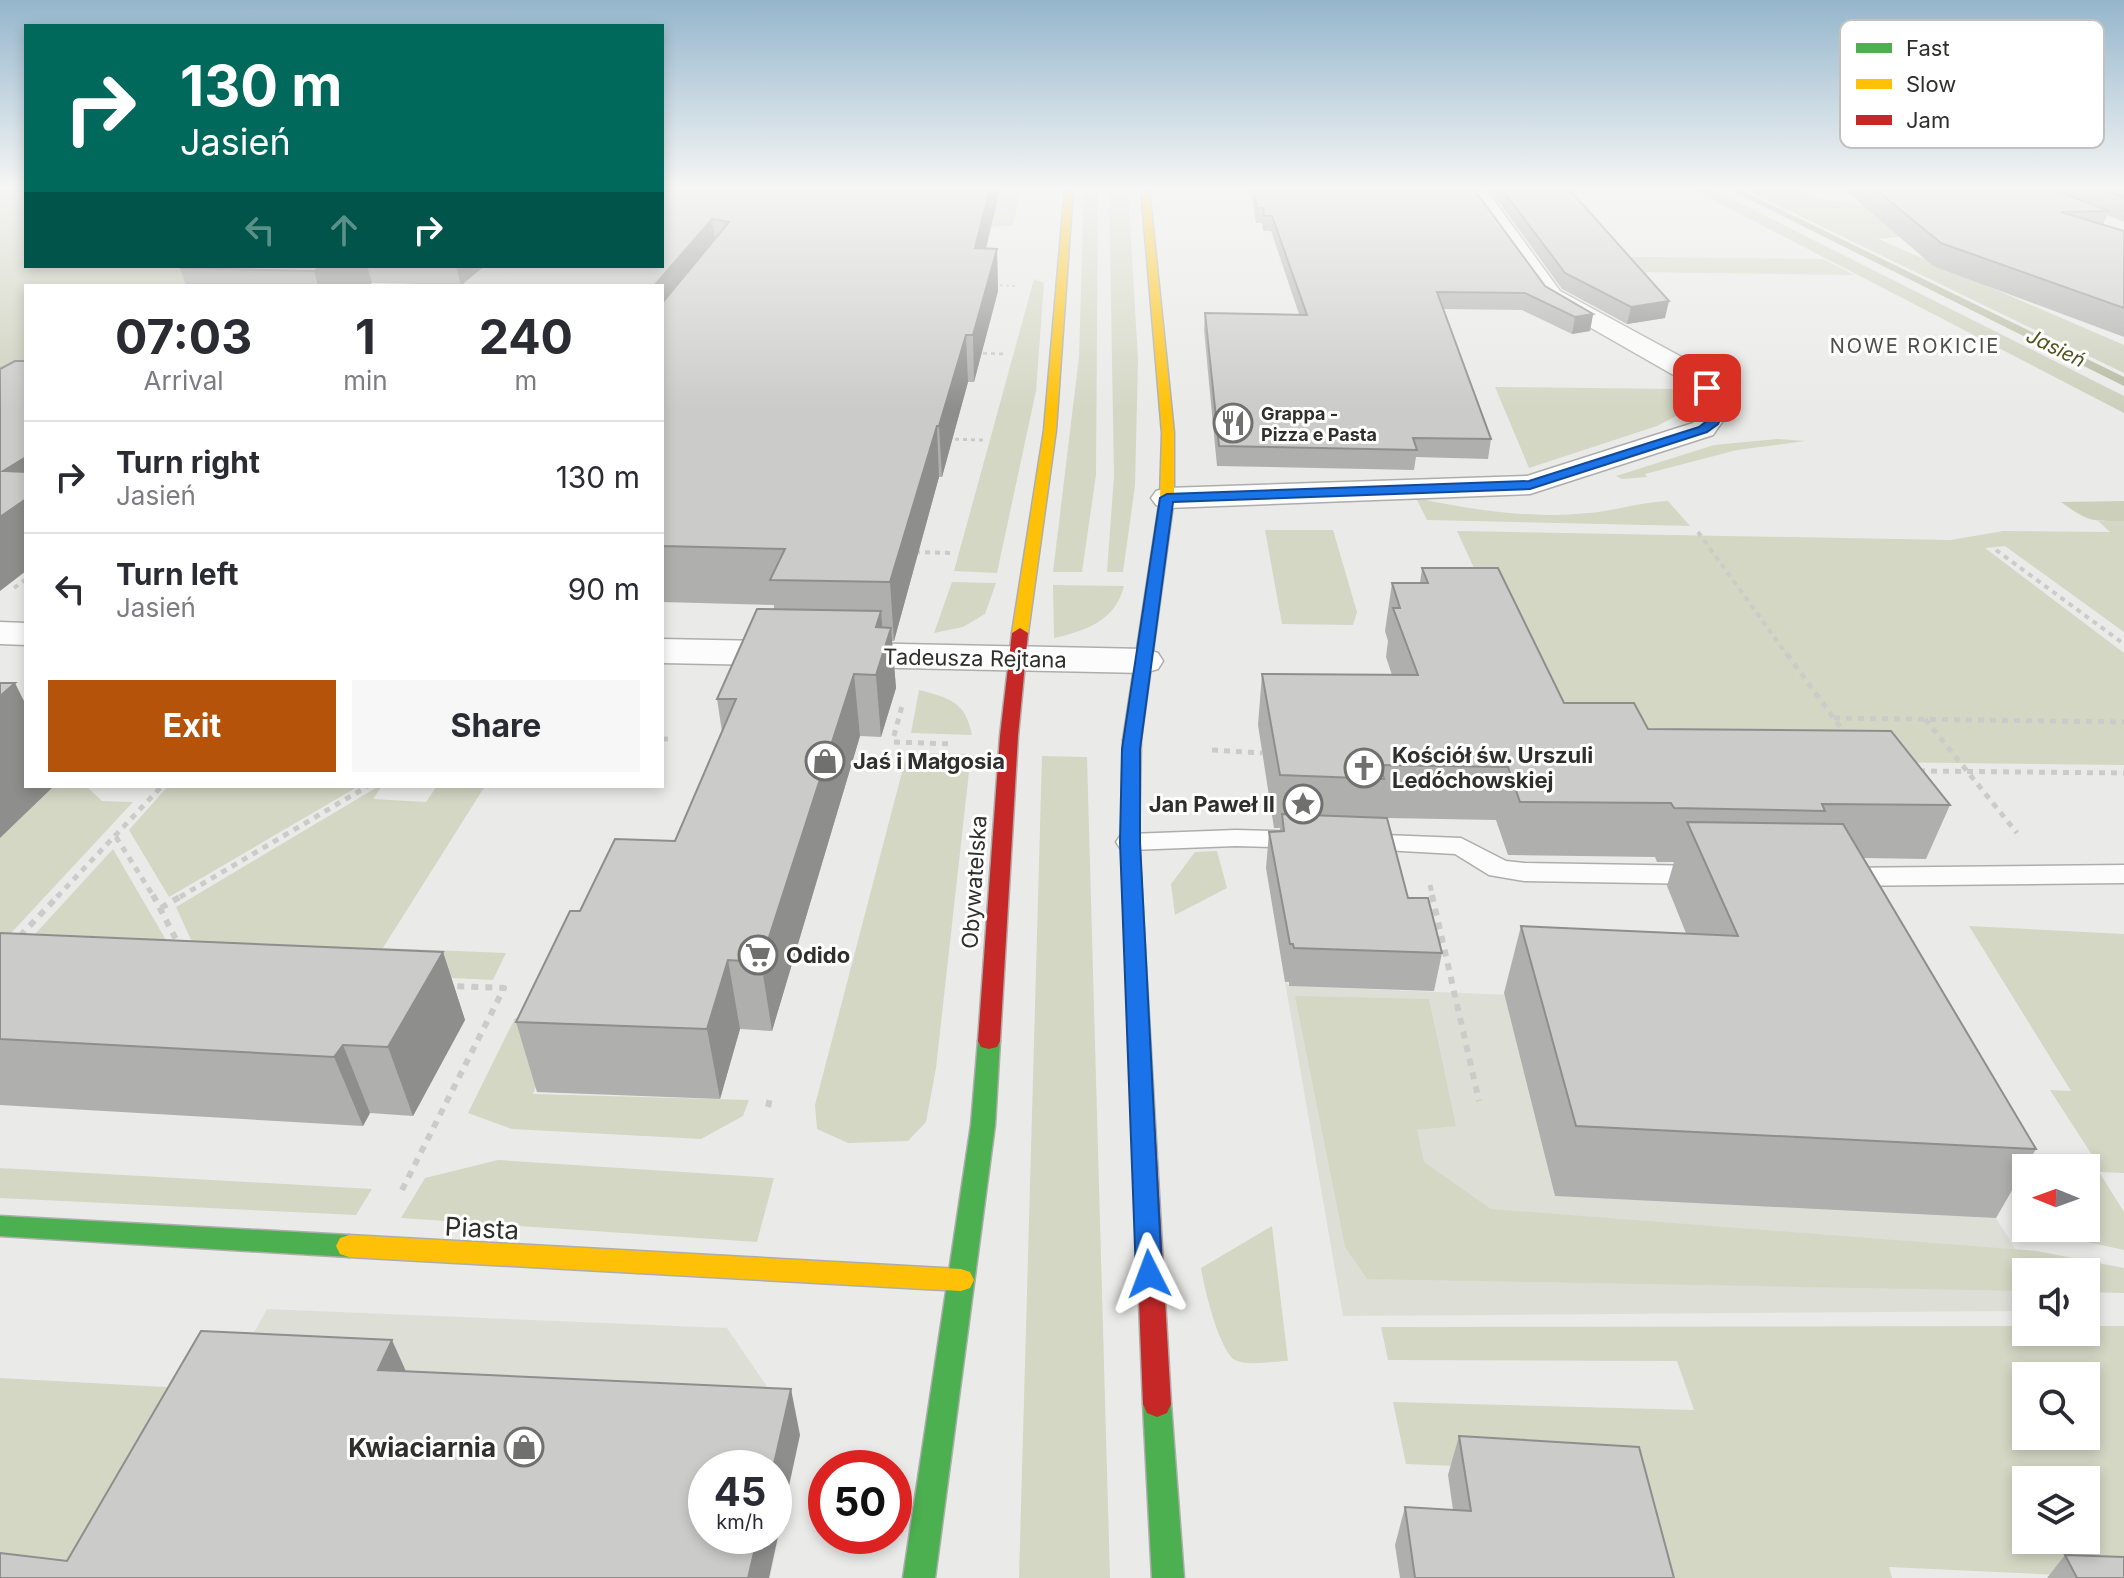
<!DOCTYPE html>
<meta charset="utf-8">
<style>
body{margin:0;font-family:Inter,sans-serif;background:#f7f7f7;color:#2b2b33;height:100vh;display:flex;flex-direction:column;font-size:30px;white-space:nowrap}
*{box-sizing:border-box;margin:0}
p{font-size:26px;color:#7c7c81}
.icon{flex:none;width:44px;height:44px;fill:none;stroke:currentColor;stroke-width:2;stroke-linecap:round;stroke-linejoin:round}
.map{position:relative;flex:1;overflow:hidden}
.drawer{position:absolute;left:24px;top:284px;width:640px;height:504px;display:flex;flex-direction:column;background:#fff;border-radius:0px;box-shadow:0 4px 12px #0003}
.drawer>*{flex:none}
.guide{position:absolute;left:24px;top:24px;width:640px;height:244px;border-radius:0px;box-shadow:0 4px 12px #0003;background:#00695c;color:#fff;overflow:hidden}
.needle{width:52px;rotate:271deg}
.fabs{position:absolute;left:2012px;top:1154px;display:grid;gap:16px}
.fabs a{display:grid;place-items:center;width:88px;height:88px;border-radius:0px;background:#fff;box-shadow:0 4px 12px #0003;font-size:40px}
.speed{position:absolute;left:688px;top:1450px;display:flex;gap:16px;font-size:40px;font-weight:700;text-align:center}
.speed>*{display:grid;place-content:center;width:104px;height:104px;border-radius:50%;background:#fff;box-shadow:0 4px 12px #0003;line-height:1}
.speed small{font-size:20px;font-weight:400}
.speed .limit{border:12px solid #d22;background:#fff;color:#111}
.pin{position:absolute;display:grid;place-items:center;width:68px;height:68px;color:#fff;margin:-34px;border-radius:16px;box-shadow:0 4px 12px #0006}
.me{position:absolute;width:88px;margin:-44px;rotate:357deg;stroke-linejoin:round;filter:drop-shadow(0 0 6px #0008)}
.turn{display:flex;align-items:center;gap:28px;height:168px;padding:0 24px;font-size:36px}
.turn .icon{width:104px;height:104px;stroke-width:2.5}
.turn b{display:block;font-size:56px;line-height:68px}
.lanes{display:flex;align-items:center;height:76px;padding:0 24px;background:#0003;justify-content:center;gap:40px;direction:ltr}
.lanes .off{opacity:.35}
.eta{display:flex;justify-content:space-evenly;align-items:center;height:136px;text-align:center}
.eta b{font-size:48px;font-weight:700;line-height:56px}
.button{display:flex;gap:16px;margin-top:auto;padding:16px 24px}
.button a{flex:1;height:92px;border-radius:0px;background:#b45309;color:#fff;font-size:32px;font-weight:700;line-height:92px;text-align:center}
.button a+a{background:#f7f7f7;color:#2b2b33}
ul{padding:0;list-style:none}
li{display:flex;align-items:center;gap:24px;height:112px;padding:0 24px;border-top:2px solid #e1e1e2}
li div{flex:1}
li b{display:block;font-size:30px}
li em{font-style:normal}
.map>svg:first-child{display:block}
.built{fill:#dddfd7;fill-rule:evenodd}
.green{fill:#d4d7c4;fill-rule:evenodd}
.forest{fill:#ccd0bb}
.lines{fill:none;stroke-linecap:round;stroke-linejoin:round}
.stream{fill:#b6baa1;fill-rule:evenodd}
.lane-casing{stroke:#adaeac;stroke-width:3}
.street-casing{stroke:#adaeac;stroke-width:3}
.fast-casing{stroke:#adaeac;stroke-width:3}
.slow-casing{stroke:#adaeac;stroke-width:3}
.jam-casing{stroke:#adaeac;stroke-width:3}
.path-far4{stroke:#cbcbc9;stroke-width:2;stroke-dasharray:3 3;stroke-linecap:butt}
.path-far3{stroke:#cbcbc9;stroke-width:3;stroke-dasharray:4 4;stroke-linecap:butt}
.path-far2{stroke:#cbcbc9;stroke-width:4;stroke-dasharray:5 5;stroke-linecap:butt}
.path-far1{stroke:#cbcbc9;stroke-width:5;stroke-dasharray:6 6;stroke-linecap:butt}
.path{stroke:#cbcbc9;stroke-width:6;stroke-dasharray:7 7;stroke-linecap:butt}
.lane{fill:#fcfcfc;fill-rule:evenodd}
.street{fill:#fcfcfc;fill-rule:evenodd}
.fast{fill:#4caf50;fill-rule:evenodd}
.slow{fill:#ffc107;fill-rule:evenodd}
.jam{fill:#c62828;fill-rule:evenodd}
.wall{fill:#afafae}
.shaded-wall{fill:#8e8f8d}
.building{fill:#cbccca;stroke:#8e8f8d;stroke-width:2}
.route{fill:#1a73e8;stroke:#114b97;stroke-width:2}
.labels{text-anchor:middle;dominant-baseline:central;stroke-width:6;stroke-linejoin:round;paint-order:stroke}
.far-poi-label{font-size:18px;font-weight:bold;fill:#2f2f2e;stroke:#fff;text-anchor:start}
.far-neighbourhood-label{font-size:20px;letter-spacing:2px;fill:#4e4e4b;stroke:#fff}
.far-water-label{font-size:20px;font-style:italic;fill:#4f541b;stroke:#fff}
.street-label{font-size:22px;fill:#2f2f2e;stroke:#fff}
.poi-label{font-size:22px;font-weight:bold;fill:#2f2f2e;stroke:#fff;text-anchor:start}
.near-street-label{font-size:26px;fill:#2f2f2e;stroke:#fff}
.near-poi-label{font-size:26px;font-weight:bold;fill:#2f2f2e;stroke:#fff;text-anchor:end}
.key{fill:#fff;stroke:#c1c1c0;stroke-width:2}
.key-label{font-size:22px;fill:#2f2f2e}
</style>
<div class="map">
<svg width="2124" height="1578" viewBox="0 0 2124 1578">
<rect width="100%" height="100%" fill="#eaebe8"/>
<!-- built -->
<path class="built" d="M1676,908L1996,1218L2030,1272H2026V1311L1343,1316L1285,982L1290,986L1713,1003Z
M267,1309L727,1328L800,1435L770,1578H117ZM706,1468H774V1536H706Z"/>
<!-- green -->
<path class="green" d="M1084,188H1098L1096,475L1082,572H1053L1079,357Z
M1109,188H1128L1138,360L1135,486L1123,572H1107L1114,476Z
M997,195L1019,196L1013,225L991,227Z
M1557,256L1823,259L1854,275L1568,271Z
M1034,279L1044,283L1036,391L997,573L954,571Z
M1495,387L1680,389L1688,401L1684,412L1657,426L1529,468Z
M1777,439L1806,441L1737,450L1645,474L1647,477L1622,479L1616,476L1714,445Z
M1416,498C1472,510 1531,519 1588,513C1615,511 1640,502 1668,501L1690,526L1427,520Z
M2098,521H2124V632L2005,546L1985,548L2124,653V765L1626,759L1557,750L1457,531L1951,540L2003,531L2110,532Z
M1265,530H1333L1357,612L1353,625L1282,624Z
M952,582L996,583L985,614L963,627L934,633Z
M1053,585L1124,586C1116,620 1086,631 1054,638Z
M919,690C951,699 965,701 972,735L911,733Z
M907,753L971,754L936,1068L926,1122L908,1141L848,1143L817,1129L815,1105Z
M1042,756L1087,757L1110,1578H1019Z
M26,786H86L102,801L133,802L0,945V838Z
M168,786H359L169,897L129,830Z
M379,786H382L373,799L426,802L437,786H485L383,948L506,953L493,980L203,966L176,907Z
M113,849L180,964L14,957Z
M1217,851L1227,888L1175,915L1171,884L1195,852Z
M1969,926L2124,934V1173L2099,1172L2124,1212V1250L2068,1238L2062,1228H2086V1168H2026L2019,1157L2094,1158L2050,1090L2071,1091Z
M1295,996L1429,999L1456,1126L1417,1130L1424,1162L1491,1209L2037,1251L2124,1268V1293L2086,1292V1272H2026V1291L1367,1279L1345,1247Z
M515,1018L563,1023L533,1094L749,1100L743,1116L701,1139L512,1129L468,1113Z
M498,1160L774,1178L757,1242L401,1218L425,1178Z
M0,1168L372,1189L356,1215L0,1198Z
M1272,1226L1288,1361C1274,1361 1251,1366 1237,1361C1220,1355 1204,1287 1201,1268Z
M2026,1326V1332H2086V1326H2124V1578L1889,1567L1892,1578H1659L1628,1473L1406,1464L1393,1402L1694,1410L1677,1361L1388,1360L1381,1327ZM2026,1376H2086V1436H2026ZM2026,1480H2086V1540H2026Z
M0,1378L221,1390L117,1578H0Z"/>
<!-- forest -->
<path class="forest" d="M0,188H26V266H228L194,286H26V385L0,400Z
M1690,188H1710L2124,396V413Z
M1742,188H1799L1818,198L1906,213L1962,231L1878,239L2124,345V373Z
M2124,501V521C2090,521 2089,522 2061,502Z"/>
<g class="lines">
<!-- stream -->
<path class="stream" d="M1726,188H1737L2124,377V386Z"/>
<defs>
<path id="lane" d="M1236,830L1302,832L1312,834L1316,840L1312,846L1302,848L1236,846L1130,850L1120,848L1116,842L1120,836L1130,834Z
M1358,834L1461,838L1506,861L1524,863L1704,866L1714,869L1718,875L1714,881L1704,884L1524,881L1489,875L1455,854L1348,848L1344,842L1348,836Z
M2124,865V883L1839,886L1829,883L1825,877L1829,871L1839,868Z"/>
<path id="street" d="M1465,188H1485L1560,291L1711,373L1728,399L1730,411L1713,435L1530,494L1167,508L1156,505L1151,498L1156,491L1167,488L1527,476L1693,423L1700,417L1701,405L1691,385L1544,301Z
M0,622L26,623V645L0,644Z
M662,639L1144,649L1158,653L1163,661L1158,669L1144,673L662,663Z"/>
<path id="fast" d="M989,1033L997,1035L1000,1041L995,1125L935,1578H903L971,1125L978,1041L981,1035Z
M0,1216L349,1235L358,1238L362,1246L358,1254L349,1257L0,1236Z
M1157,1391L1167,1395L1171,1404L1184,1578H1152L1143,1404L1147,1395Z"/>
<path id="slow" d="M1065,188H1073L1056,430L1028,633L1020,638L1012,633L1044,430Z
M1141,188H1149L1174,433V498L1141,740L1132,745L1123,740L1160,498L1162,433Z
M349,1235L961,1269L970,1272L974,1280L970,1288L961,1291L349,1257L340,1254L336,1246L340,1238Z"/>
<path id="jam" d="M1020,628L1028,633L1018,736L1000,1041L997,1047L989,1049L981,1047L978,1041L1000,736L1012,633Z
M1132,735L1141,740L1139,842L1171,1404L1167,1413L1157,1417L1147,1413L1143,1404L1121,842L1123,740Z"/>
</defs>
<!-- lane casing -->
<use href="#lane" class="lane-casing"/>
<!-- street casing -->
<use href="#street" class="street-casing"/>
<!-- fast casing -->
<use href="#fast" class="fast-casing"/>
<!-- slow casing -->
<use href="#slow" class="slow-casing"/>
<!-- jam casing -->
<use href="#jam" class="jam-casing"/>
<!-- path-far4 -->
<path class="path-far4" d="M998,192H1025
M0,226L26,214
M994,285L1016,286
M173,286L188,278
M0,307L26,308"/>
<!-- path-far3 -->
<path class="path-far3" d="M975,353L1007,354
M947,439L983,440"/>
<!-- path-far2 -->
<path class="path-far2" d="M1698,532L1788,656
M1996,550L2124,644
M915,552L951,553
M14,588L26,579"/>
<!-- path-far1 -->
<path class="path-far1" d="M1787,654L1846,735
M1834,718L2124,722
M1925,719L2017,833
M894,736L903,702
M662,739H670
M894,742L953,744
M1212,750L1262,753
M1919,771L2124,773
M116,837L154,897
M1430,885L1433,897
M57,897L162,786
M180,897L368,786"/>
<!-- path -->
<path class="path" d="M153,895L180,947
M1432,895L1479,1101
M161,908L183,895
M20,936L59,895
M768,1107L770,1098
M402,1190L504,988L449,986"/>
<!-- lane -->
<use href="#lane" class="lane"/>
<!-- street -->
<use href="#street" class="street"/>
<!-- fast -->
<use href="#fast" class="fast"/>
<!-- slow -->
<use href="#slow" class="slow"/>
<!-- jam -->
<use href="#jam" class="jam"/>
</g>
<!-- wall -->
<path class="wall" d="M662,188H1000L986,249H997L998,291L974,382H968L942,477H939L894,641H892L896,688L881,737L860,736L772,1031L740,1029L720,1099L537,1092L516,1022L580,911L675,841L722,732L717,699L774,609V605L662,602V286L460,285L372,283L367,286H186L180,268L184,266H481L461,284Z
M1250,188H1473L1545,286L1593,314L1590,331L1572,334L1522,310L1443,309L1491,439L1488,459L1416,457L1414,470L1217,466L1204,330L1205,313L1299,314L1271,231H1263L1262,223H1256Z
M1489,188H1568L1665,318L1627,324L1562,289Z
M1843,188H2124V222L2107,215L2103,225L2124,231V337L1933,266Z
M1422,568L1564,703L1648,729L1950,805L1926,859L1864,858L2036,1149L1996,1218L1555,1196L1504,993L1521,926L1686,933L1667,886L1674,862H1657L1655,857L1508,855L1496,820L1387,818L1408,898L1442,953L1434,991L1289,986V982H1285L1266,868L1269,832L1280,831V828H1274L1258,725L1262,674L1392,675L1386,657L1388,641L1385,631L1392,583H1420Z
M0,933L443,952L465,1020L413,1116L370,1113L363,1126L0,1105Z
M1459,1436L1674,1578H1400L1395,1545L1405,1507L1453,1510L1448,1475Z
M2065,1555L2124,1578H2047Z"/>
<!-- shaded-wall -->
<path class="shaded-wall" d="M990,188H1000L976,290L975,248Z
M712,219L718,259L662,309V286H654Z
M997,249L998,291L974,382L973,335Z
M322,266H367L372,283L367,286H318L314,271Z
M456,266H481L461,285Z
M1669,301L1665,318L1627,324L1631,307Z
M1593,314L1590,331L1572,334L1575,317Z
M966,335L968,382L942,477L939,426Z
M937,426L939,477L894,641L890,582Z
M26,457V571L0,591V517L3,471Z
M881,611L884,649L891,628L896,688L881,737L876,675V627Z
M854,674L860,736L772,1031L761,962Z
M15,683L26,705V786H54L0,838V696Z
M443,952L465,1020L413,1116L388,1047Z
M728,960L740,1029L720,1099L707,1029Z
M343,1045L370,1113L363,1126L334,1057Z
M392,1340L413,1387L378,1370Z
M791,1389L800,1435L769,1578H748L758,1536H774L773,1468Z"/>
<!-- building -->
<path class="building" d="M662,188H990L975,248L997,249L973,335H966L939,426H937L890,582L770,580L785,549L662,546V303L729,222L712,219L654,286H459L483,266H662Z
M1254,188H1473L1545,286L1593,314L1575,317L1525,293L1437,292L1491,439L1413,438L1417,450L1219,446L1205,313L1307,315L1272,216H1264L1263,208H1257Z
M1501,188H1568L1669,301L1631,307L1565,273Z
M1874,188H2050L2109,211L2061,212L2124,231V308L1941,243Z
M2100,188H2124V197Z
M184,266H322L314,271L180,268Z
M15,361H26V457L3,471L26,472V499L0,517V369Z
M1422,568H1498L1564,703H1634L1648,729L1891,731L1950,805L1822,804L1825,811L1674,808L1671,803L1520,802L1508,767L1380,765L1384,779L1280,775L1262,674L1418,675L1393,608H1400L1392,583H1428Z
M757,609L881,611L876,627L891,628L876,675L854,674L761,962L728,960L707,1029L516,1022L570,911H580L615,839L675,841L736,699H717Z
M0,683H15L0,696Z
M1282,814L1387,818L1408,898H1428L1442,953L1294,948L1293,944H1290L1269,832L1284,831Z
M1687,822L1843,824L2036,1149L1576,1126L1521,926L1738,936Z
M0,933L443,952L388,1047L343,1045L334,1057L0,1039Z
M201,1331L392,1340L378,1370L791,1389L773,1468H706V1536H758L748,1578H0V1553L67,1561Z
M1459,1436L1639,1447L1674,1578H1415L1405,1507L1471,1511Z
M2065,1555L2124,1557V1578H2077Z"/>
<!-- sky -->
<linearGradient id="sky" x2="0" y2="1"><stop stop-color="#94b6cc"/><stop offset="0.46" stop-color="#f6f6f5"/><stop offset="1" stop-color="#f6f6f5" stop-opacity="0"/></linearGradient>
<rect width="2124" height="409" fill="url(#sky)"/>
<!-- route -->
<path class="route" d="M1707,385L1713,388L1723,413L1718,424L1707,432L1530,489L1173,502L1140,749V842L1162,1274L1159,1282L1149,1285L1140,1282L1136,1274L1120,842L1122,749L1160,498L1167,494L1529,481L1699,427L1708,420L1711,413L1702,388Z"/>
<!-- icons -->
<defs>
<symbol id="restaurant-ring" viewBox="-11 -11 22 22"><circle r="9.5" fill="#fff" stroke="#70716f" stroke-width="1.5"/><path d="M-5-6h1v4h1v-4h1v4h1v-4h1v5L-1.5 .5V6h-2V.5L-5-1ZM5-6V6H3V1.5H1.5Q1.5-4 5-6Z" fill="#70716f"/></symbol>
<symbol id="shop-ring" viewBox="-11 -11 22 22"><circle r="9.5" fill="#fff" stroke="#70716f" stroke-width="1.5"/><path d="M-5-2.5h2.3a2.7 3.5 0 0 1 5.4 0H5L5.5 6h-11ZM-1.5-2.5h3a1.5 2.3 0 0 0-3 0Z" fill="#70716f"/></symbol>
<symbol id="church-ring" viewBox="-11 -11 22 22"><circle r="9.5" fill="#fff" stroke="#70716f" stroke-width="1.5"/><path d="M-1.2-6h2.4v3.5h3.3v2.4h-3.3V6h-2.4V-.1h-3.3v-2.4h3.3Z" fill="#70716f"/></symbol>
<symbol id="sight-ring" viewBox="-11 -11 22 22"><circle r="9.5" fill="#fff" stroke="#70716f" stroke-width="1.5"/><path d="M0-6L1.8-2.2L6-1.7L2.9 1.2L3.7 5.4L0 3.3L-3.7 5.4L-2.9 1.2L-6-1.7L-1.8-2.2Z" fill="#70716f"/></symbol>
<symbol id="supermarket-ring" viewBox="-11 -11 22 22"><circle r="9.5" fill="#fff" stroke="#70716f" stroke-width="1.5"/><path d="M-6-5.5h2.5l.6 2H6L4.5 2H-2.5L-4.4-4H-6ZM-1.5 3.2a1.3 1.3 0 1 0 .1 0ZM3 3.2a1.3 1.3 0 1 0 .1 0Z" fill="#70716f"/></symbol>
</defs>
<g fill-rule="evenodd">
<use href="#restaurant-ring" x="1211" y="401" width="44" height="44"/>
<use href="#shop-ring" x="803" y="739" width="44" height="44"/>
<use href="#church-ring" x="1342" y="746" width="44" height="44"/>
<use href="#sight-ring" x="1281" y="782" width="44" height="44"/>
<use href="#supermarket-ring" x="736" y="933" width="44" height="44"/>
<use href="#shop-ring" x="502" y="1425" width="44" height="44"/>
</g>
<g class="labels">
<!-- far-poi labels -->
<g class="far-poi-label">
<text x="1261" y="413">Grappa -<tspan x="1261" dy="21">Pizza e Pasta</tspan></text>
</g>
<!-- far-neighbourhood labels -->
<g class="far-neighbourhood-label">
<text x="1915" y="346">NOWE ROKICIE</text>
</g>
<!-- far-water labels -->
<g class="far-water-label">
<text transform="translate(2056 348) rotate(26)">Jasień</text>
</g>
<!-- street labels -->
<g class="street-label">
<text transform="translate(975 658) rotate(1)">Tadeusza Rejtana</text>
<text transform="translate(974 882) rotate(-86)">Obywatelska</text>
</g>
<!-- poi labels -->
<g class="poi-label">
<text x="1392" y="755">Kościół św. Urszuli<tspan x="1392" dy="25">Ledóchowskiej</tspan></text>
<text x="853" y="761">Jaś i Małgosia</text>
<text x="1275" y="804" text-anchor="end">Jan Paweł II</text>
<text x="786" y="955">Odido</text>
</g>
<!-- near-street labels -->
<g class="near-street-label">
<text transform="translate(482 1228) rotate(3)">Piasta</text>
</g>
<!-- near-poi labels -->
<g class="near-poi-label">
<text x="496" y="1447">Kwiaciarnia</text>
</g>
</g>
<!-- legend -->
<rect x="1840" y="20" width="264" height="128" rx="12" class="key"/>
<rect x="1856" y="43" width="36" height="10" fill="#4caf50"/>
<rect x="1856" y="79" width="36" height="10" fill="#ffc107"/>
<rect x="1856" y="115" width="36" height="10" fill="#c62828"/>
<g class="key-label">
<text x="1906" y="56">Fast</text>
<text x="1906" y="92">Slow</text>
<text x="1906" y="128">Jam</text>
</g>
</svg>
<div class="fabs">
<a><svg class="needle" viewBox="-14 -14 28 28"><path d="M0-13l5 13h-10z" fill="#e53935"/><path d="M0 13l5-13h-10z" fill="#7c7c81"/></svg></a>
<a><svg class="icon" aria-label="sound" viewBox="0 0 24 24"><path d="M4 9h4l5-4v14l-5-4H4zM17 9q2 3 0 6"/></svg></a>
<a><svg class="icon" aria-label="search" viewBox="0 0 24 24"><circle cx="10" cy="10" r="6"/><path d="M15 15l6 6"/></svg></a>
<a><svg class="icon" aria-label="layers" viewBox="0 0 24 24"><path d="M12 4l9 5-9 5-9-5zM3 14l9 5 9-5"/></svg></a>
</div>
<div class="speed"><div>45<small>km/h</small></div><div class="limit">50</div></div>
<div class="pin" style="left:1707px;top:388px;background:#d93025"><svg class="icon" aria-label="arrive" viewBox="0 0 24 24"><path d="M6 21V4h12l-3 4 3 4H6"/></svg></div>
<svg class="me" style="left:1149px;top:1274px" viewBox="-20 -20 40 40"><path d="M0-17L14 15 0 8-14 15z" fill="#1a73e8" stroke="#fff" stroke-width="4"/></svg>
<div class="guide">
<div class="turn"><svg class="icon" aria-label="right" viewBox="0 0 24 24"><path d="M7 20v-9h11M14 6l5 5-5 5"/></svg><div><b>130 m</b>Jasień</div></div>
<div class="lanes"><svg class="icon off" aria-label="left" viewBox="0 0 24 24"><path d="M17 20v-9H6M10 6l-5 5 5 5"/></svg><svg class="icon off" aria-label="ahead" viewBox="0 0 24 24"><path d="M12 20V5M6 11l6-6 6 6"/></svg><svg class="icon" aria-label="right" viewBox="0 0 24 24"><path d="M7 20v-9h11M14 6l5 5-5 5"/></svg></div>
</div>
<section class="drawer">
<div class="eta">
<div><b>07:03</b><p>Arrival</p></div>
<div><b>1</b><p>min</p></div>
<div><b>240</b><p>m</p></div>
</div>
<ul>
<li><svg class="icon" aria-label="right" viewBox="0 0 24 24"><path d="M7 20v-9h11M14 6l5 5-5 5"/></svg><div><b>Turn right</b><p>Jasień</p></div><em>130 m</em></li>
<li><svg class="icon" aria-label="left" viewBox="0 0 24 24"><path d="M17 20v-9H6M10 6l-5 5 5 5"/></svg><div><b>Turn left</b><p>Jasień</p></div><em>90 m</em></li>
</ul>
<div class="button"><a>Exit</a><a>Share</a></div>
</section>
</div>
